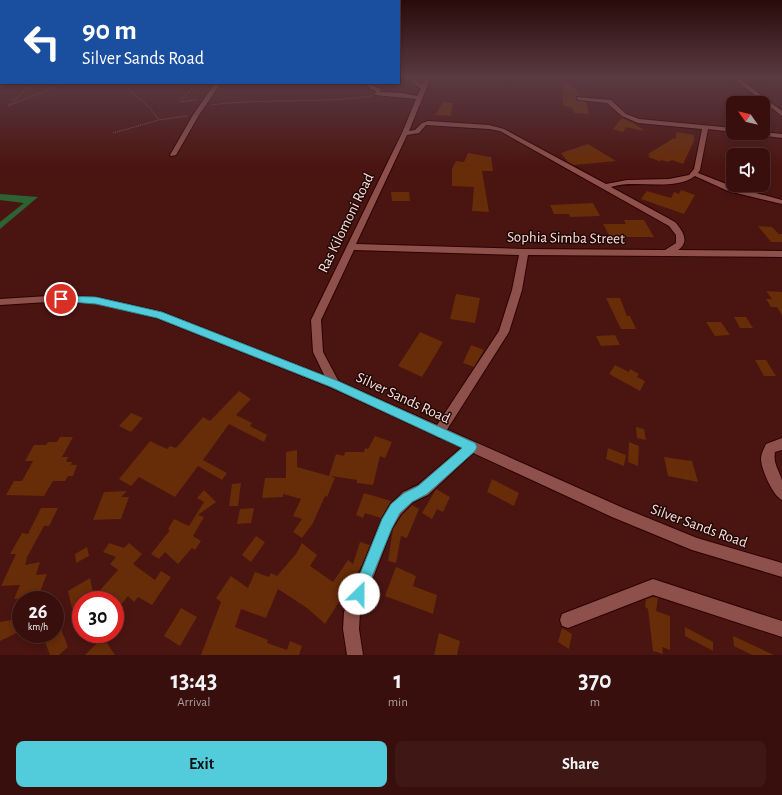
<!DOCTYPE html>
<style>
body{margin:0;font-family:"Alegreya Sans",sans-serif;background:#3f1816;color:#f1f3f6;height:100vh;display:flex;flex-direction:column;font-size:15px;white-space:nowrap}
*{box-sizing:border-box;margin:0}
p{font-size:13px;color:#ab9c9d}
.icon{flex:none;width:22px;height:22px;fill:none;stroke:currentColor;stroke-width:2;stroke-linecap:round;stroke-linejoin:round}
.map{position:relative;height:655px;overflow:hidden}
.details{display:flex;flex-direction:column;background:#380f0d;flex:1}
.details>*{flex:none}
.banner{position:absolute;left:0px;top:0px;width:400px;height:84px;box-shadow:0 2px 6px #0003,0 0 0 1px #522f2e;background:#1a4fa0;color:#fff;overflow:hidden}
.needle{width:26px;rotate:304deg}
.fabs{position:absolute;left:726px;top:96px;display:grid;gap:8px}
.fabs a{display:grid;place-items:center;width:44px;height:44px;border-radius:8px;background:#380f0d;box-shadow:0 2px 6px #0003,0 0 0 1px #522f2e;font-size:20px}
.speed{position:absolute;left:12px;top:591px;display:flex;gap:8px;font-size:20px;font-weight:700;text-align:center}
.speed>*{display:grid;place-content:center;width:52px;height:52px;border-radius:50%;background:#380f0d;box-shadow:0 2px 6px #0003,0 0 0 1px #522f2e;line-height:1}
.speed small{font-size:10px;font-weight:400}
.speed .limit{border:6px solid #d22;background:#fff;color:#111}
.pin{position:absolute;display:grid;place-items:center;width:34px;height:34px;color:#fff;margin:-17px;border:2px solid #fff;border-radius:50%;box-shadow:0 1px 4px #0007}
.me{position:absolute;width:44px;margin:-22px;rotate:23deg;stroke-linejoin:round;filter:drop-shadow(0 0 3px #0008)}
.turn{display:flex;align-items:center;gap:14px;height:84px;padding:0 16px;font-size:18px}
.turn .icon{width:52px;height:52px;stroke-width:2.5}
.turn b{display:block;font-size:28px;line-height:34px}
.eta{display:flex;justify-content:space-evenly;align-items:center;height:68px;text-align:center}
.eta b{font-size:24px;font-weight:600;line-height:28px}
.cta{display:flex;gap:8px;margin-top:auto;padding:8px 16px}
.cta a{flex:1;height:46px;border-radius:8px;background:#52cbda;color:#111;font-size:16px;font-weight:600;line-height:46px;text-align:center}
.cta a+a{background:#3f1816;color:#f1f3f6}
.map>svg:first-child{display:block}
.water{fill:#2d6334}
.building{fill:#672c08}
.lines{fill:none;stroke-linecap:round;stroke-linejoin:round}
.minor-casing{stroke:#2e0000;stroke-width:2}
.tertiary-casing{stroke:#2e0000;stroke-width:2}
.path{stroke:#8d615d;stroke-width:1;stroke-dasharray:1 1;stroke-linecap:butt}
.minor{fill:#8d504a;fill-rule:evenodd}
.tertiary{fill:#8d504a;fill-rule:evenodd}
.route{fill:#52cbda;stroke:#35848e}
.labels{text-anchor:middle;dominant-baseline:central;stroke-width:3;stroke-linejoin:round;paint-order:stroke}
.street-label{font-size:15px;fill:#fde0dc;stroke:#210908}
</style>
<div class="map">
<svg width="782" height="655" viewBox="0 0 782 655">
<rect width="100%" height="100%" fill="#4a1411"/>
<!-- water -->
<path class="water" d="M0,194L38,197L0,229V222L24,203L0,200Z"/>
<!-- building -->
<path class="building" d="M561,83L572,84L580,96H576V99L586,102L589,114L574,113L572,107L563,106V89H565Z
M443,102L453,103L451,116L435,115Z
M622,118L633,123L645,131L626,127L623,132L613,129Z
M676,132L694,135V141L683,164L672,160L668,162L662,160L659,161L648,157L650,155L648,154L674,138L676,139Z
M588,144L616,161L574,165L568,162L561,153Z
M468,153L491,157L493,171H482L489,212L472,211L474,187L452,186V169L456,161L464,162Z
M681,190L695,195L684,214L641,199L647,191L671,198L674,192L679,194Z
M391,192H409L410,201H392Z
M593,203L600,216L570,217L569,214H554L550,205Z
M624,220H644L654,237H610L603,224H626Z
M758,226L772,227L779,234H782V242H771Z
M766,291L782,292V315L777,307H771L766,299H772Z
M456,294L480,298L475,323L450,319Z
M606,298H620L627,316H630L636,329H621Z
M734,317H746L753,328H740Z
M706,322H721L730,335L715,336Z
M420,332L443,342L422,377L398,366Z
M615,335L620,345L601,346L596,336Z
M471,345L484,350L474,367L463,363Z
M755,360H766L776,376H764Z
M615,365L629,372L630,369L639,374L637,377L645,381L640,391L609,374Z
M239,391L251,399L236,415L252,423L250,426L267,435L264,442L229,424L203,460L227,473L222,480L198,466L175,497L139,477L131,486L119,479L150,441L167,449L170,446L176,448L203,417L210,421Z
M131,413L143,418L131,432L119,426Z
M636,427L644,429L646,440L637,438Z
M375,436L392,442L385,458L380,456L373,485L357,483V480L331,476L335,478L327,497L325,496L313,523L302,538L293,532L302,519L293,516L301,499L283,494V497L262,498L265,478H286V452L297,450V467L329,476L336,454L344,456L345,452H364L365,448L368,449Z
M60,437H73L62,457H68L66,462H72L71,465H77L73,476H68L65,481H53L44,496L6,495L14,481H22L33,461H25L34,445H46L48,442H57Z
M629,442L639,446L638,466L628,462Z
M608,448L626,455L624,466L606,459Z
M664,457L692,461L698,482L668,476Z
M492,479L519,493L514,506L487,492Z
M241,483L238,506H229L232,484Z
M436,489L450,497L443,512L437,509L432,519L422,513Z
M204,490L216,502L198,515L204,517L193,536L201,541L195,550L192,548L178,564L165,552L159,559L151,554L170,530L168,529L174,519L189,526L204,502L197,498Z
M127,491L121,497H129L121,519L93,520L104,492Z
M364,493L391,501L381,518L365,513L363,518L356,515Z
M412,505L419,509L407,538L401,536L396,563L388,561L393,529L402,515Z
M41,508H58L49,526H44L26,559H27L25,565L40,562L36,575L47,574L38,597L14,599L20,585L1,586L16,554H10L22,533L28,534Z
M254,508L251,523L237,524L240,509Z
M256,536L265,542L251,562L242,555Z
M360,542L370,545L362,565L325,624L307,608L278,589L266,618L241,609L235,627L268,640L267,643L287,650L290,641L302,646L299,655H201L221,602L216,598L231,576L248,588L255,572L269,577L271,573L277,576L296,554L302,543L317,555L310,566L333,582L348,560L353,564Z
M109,543L124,548L129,543L142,554L133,564L155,580L161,571L171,577L152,605L138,597L134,602L128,596L115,612V600H81V629L77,630L68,591L90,578L94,597L118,570L110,564L116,557L103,552Z
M87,547L89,556L76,563L75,554Z
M396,567L416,576L413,586L437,595L433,614L385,596Z
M653,597L658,598L656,611L670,616V650L662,647L663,654L653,651L648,609L645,607L646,599Z
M181,608L197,617L180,646L164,636Z
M21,618V631L0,641V622Z
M685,627L713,642V651L685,636Z
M562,628L572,634L569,649L558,642Z
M61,629L68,647L59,655H50L45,642Z
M439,633L460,641L457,655H434Z
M733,636L774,655H752L734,646Z
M103,637L115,655H85Z"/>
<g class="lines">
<defs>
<path id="minor" d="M400,77C409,76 415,79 422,85L426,77H431L409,131L415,130L422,123L428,121L489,125L504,129L606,184L627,180L669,179L689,175L694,169L702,129L638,123L622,116L607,103L579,100L577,99V97L611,100L626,114L639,119L733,128V132L708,129L700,170L698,173L734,187L782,200V204L728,191L695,176C673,192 636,179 611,187L675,222C683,231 690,242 678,250L782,251V257L528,255L522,290L509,332L443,436L439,438L435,436L433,432L435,428L499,331L512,290L519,255L354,250L321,320L323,352L340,384L338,387L334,389L330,387L313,352L311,320L402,133L416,99L375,95L376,91L371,89L365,83H371L375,87L381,89L380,92L403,93L417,96L421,89L411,81ZM426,125L489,129L500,131L669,226L676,235V243L665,250L524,249L356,244L407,135L419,133Z
M732,77H737L782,111V116Z
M215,83H221L199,115L176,155L171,156L170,155L193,115Z
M763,132L782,134V138L758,135L755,133Z
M782,438V450L775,452C773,464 779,470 782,480C782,486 782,494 782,500C773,496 761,469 761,459C761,453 764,449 766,444Z
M471,441L475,443L477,447L475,451L428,495L413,502L401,514L392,528L360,612L359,629L363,655H347L343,629L344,612L382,519L391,504L403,492L418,485L467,443Z
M653,579L782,621V637L653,595L568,628L562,626L560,620L562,614Z"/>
<path id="tertiary" d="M48,296L96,297L162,312L338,381L621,507L697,538L782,563V577L692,550L612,517L330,387L157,318L96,303L48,302L0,305V299Z"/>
</defs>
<!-- minor casing -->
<use href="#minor" class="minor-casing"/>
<!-- tertiary casing -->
<use href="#tertiary" class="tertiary-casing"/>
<!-- path -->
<path class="path" d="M38,83L24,91L8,106L55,87L60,83
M122,83L149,107L159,120L187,116
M196,100L180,102L197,83
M211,105C264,98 319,104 372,96
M113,133L159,120"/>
<!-- minor -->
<use href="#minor" class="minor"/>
<!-- tertiary -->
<use href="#tertiary" class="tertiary"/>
</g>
<!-- sky -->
<linearGradient id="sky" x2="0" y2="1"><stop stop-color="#290b09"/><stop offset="0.46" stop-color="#5a3a43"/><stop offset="1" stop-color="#5a3a43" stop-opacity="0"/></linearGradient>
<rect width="782" height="168" fill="url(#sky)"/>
<!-- route -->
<path class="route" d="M61,296L96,297L162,312L338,381L475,443L477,447L475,451L427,494L412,502L400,513L392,528L363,599L359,601L354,599L352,594L382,519L391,504L404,493L418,486L462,448L331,387L157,318L96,304L58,301L57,299Z"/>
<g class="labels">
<!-- street labels -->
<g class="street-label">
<text transform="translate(346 223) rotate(-64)">Ras Kilomoni Road</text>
<text transform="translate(566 238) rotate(1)">Sophia Simba Street</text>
<text transform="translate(403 398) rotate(25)">Silver Sands Road</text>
<text transform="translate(699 526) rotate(20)">Silver Sands Road</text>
</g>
</g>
</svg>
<div class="fabs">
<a><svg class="needle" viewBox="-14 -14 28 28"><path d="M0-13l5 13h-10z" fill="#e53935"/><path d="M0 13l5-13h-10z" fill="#ab9c9d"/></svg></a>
<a><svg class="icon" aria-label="sound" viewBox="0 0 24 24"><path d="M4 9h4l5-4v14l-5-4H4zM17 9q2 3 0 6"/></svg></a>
</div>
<div class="speed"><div>26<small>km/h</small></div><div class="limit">30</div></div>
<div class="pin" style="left:61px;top:299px;background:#d93025"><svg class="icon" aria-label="arrive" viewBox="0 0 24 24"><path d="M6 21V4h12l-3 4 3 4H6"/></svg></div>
<svg class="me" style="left:359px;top:594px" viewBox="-20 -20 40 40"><circle r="19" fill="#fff"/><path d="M0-13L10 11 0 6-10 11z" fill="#52cbda"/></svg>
<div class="banner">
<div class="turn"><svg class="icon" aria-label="left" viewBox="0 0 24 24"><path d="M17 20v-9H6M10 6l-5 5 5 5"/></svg><div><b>90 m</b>Silver Sands Road</div></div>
</div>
</div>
<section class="details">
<div class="eta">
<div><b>13:43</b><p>Arrival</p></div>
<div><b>1</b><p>min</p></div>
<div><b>370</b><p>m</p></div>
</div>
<div class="cta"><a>Exit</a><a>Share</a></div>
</section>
